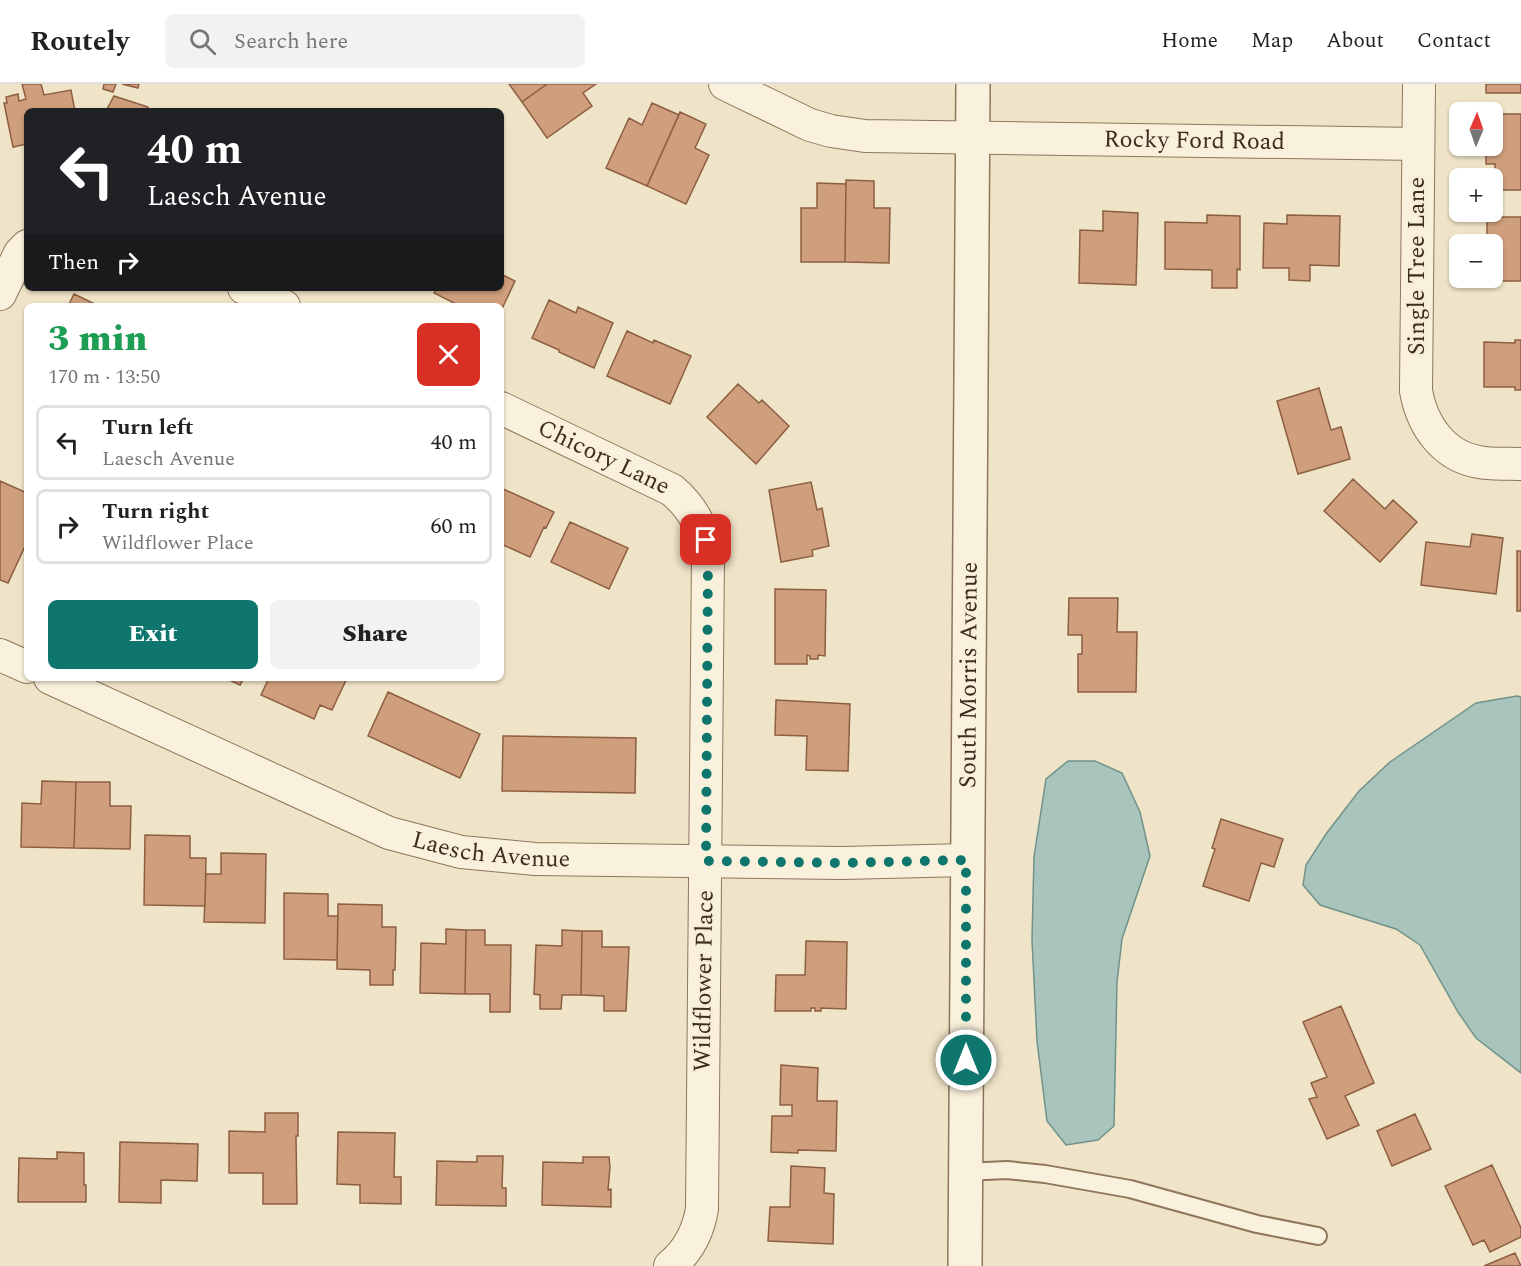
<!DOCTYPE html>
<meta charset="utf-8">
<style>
body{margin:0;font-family:Spectral,serif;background:#f2f2f2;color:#222;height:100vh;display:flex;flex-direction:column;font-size:22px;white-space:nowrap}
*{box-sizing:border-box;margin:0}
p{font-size:20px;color:#767676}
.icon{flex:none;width:33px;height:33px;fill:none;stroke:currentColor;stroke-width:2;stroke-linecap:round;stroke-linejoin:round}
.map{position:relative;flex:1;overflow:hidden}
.details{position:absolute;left:24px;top:219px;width:480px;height:378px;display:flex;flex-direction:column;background:#fff;border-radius:9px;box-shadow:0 2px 4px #0004}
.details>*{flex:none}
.banner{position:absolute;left:24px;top:24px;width:480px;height:183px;border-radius:9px;box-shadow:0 2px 4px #0004;background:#202124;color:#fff;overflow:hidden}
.needle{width:39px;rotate:2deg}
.buttons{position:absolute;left:1449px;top:18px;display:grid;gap:12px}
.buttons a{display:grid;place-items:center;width:54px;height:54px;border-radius:9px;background:#fff;box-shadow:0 2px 4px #0004;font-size:30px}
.pin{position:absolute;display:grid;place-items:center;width:51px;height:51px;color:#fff;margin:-26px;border-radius:12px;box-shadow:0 3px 9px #0006}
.me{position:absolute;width:66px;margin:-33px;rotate:0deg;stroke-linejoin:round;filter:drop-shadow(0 0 4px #0008)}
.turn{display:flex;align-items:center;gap:21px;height:126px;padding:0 24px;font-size:27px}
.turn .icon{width:78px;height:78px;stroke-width:2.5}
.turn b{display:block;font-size:42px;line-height:51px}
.then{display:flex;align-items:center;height:57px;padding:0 24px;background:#0003;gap:12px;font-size:22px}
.round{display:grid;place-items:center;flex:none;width:63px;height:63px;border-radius:9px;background:#f2f2f2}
.head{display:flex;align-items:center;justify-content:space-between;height:102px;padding:0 24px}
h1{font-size:36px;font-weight:800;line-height:45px;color:#1e9e55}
.button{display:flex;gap:12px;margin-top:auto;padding:12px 24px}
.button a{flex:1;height:69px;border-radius:9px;background:#0f766e;color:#fff;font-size:24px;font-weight:800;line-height:69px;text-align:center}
.button a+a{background:#f2f2f2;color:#222}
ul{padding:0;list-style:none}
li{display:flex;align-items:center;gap:18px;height:75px;margin:0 12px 9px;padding:0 12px;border:3px solid #e0e0e0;border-radius:9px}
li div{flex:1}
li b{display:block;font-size:22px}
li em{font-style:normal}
header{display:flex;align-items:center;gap:36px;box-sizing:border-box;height:84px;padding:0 30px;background:#fff;border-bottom:2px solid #e0e0e0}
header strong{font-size:28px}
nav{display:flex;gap:33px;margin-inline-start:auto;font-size:21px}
.search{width:420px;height:54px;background:#f2f2f2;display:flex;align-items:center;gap:15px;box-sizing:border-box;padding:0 21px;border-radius:9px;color:#767676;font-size:22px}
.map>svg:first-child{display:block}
.water{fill:#a9c4bc;stroke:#6f938a;stroke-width:1.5}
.building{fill:#cf9f7d;stroke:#8d5f41;stroke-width:1.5}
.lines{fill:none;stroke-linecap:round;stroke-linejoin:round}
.service-casing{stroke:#8d765c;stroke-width:20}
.minor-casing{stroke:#8d765c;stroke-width:34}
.tertiary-casing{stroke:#8d765c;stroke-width:36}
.service{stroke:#faf1dc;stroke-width:16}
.minor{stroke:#faf1dc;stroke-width:32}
.tertiary{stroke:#faf1dc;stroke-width:33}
.route{stroke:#0f766e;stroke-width:10;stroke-dasharray:0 18}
.labels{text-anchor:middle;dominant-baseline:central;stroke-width:4.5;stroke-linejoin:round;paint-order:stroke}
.street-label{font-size:24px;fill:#3d2e20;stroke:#f7eed8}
</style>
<header>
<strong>Routely</strong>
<div class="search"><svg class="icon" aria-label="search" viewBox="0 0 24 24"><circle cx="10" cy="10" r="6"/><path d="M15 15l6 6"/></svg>Search here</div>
<nav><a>Home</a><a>Map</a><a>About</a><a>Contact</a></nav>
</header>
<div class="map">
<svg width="1521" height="1182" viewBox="0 0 1521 1182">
<rect width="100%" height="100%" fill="#f0e4c8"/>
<!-- water -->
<path class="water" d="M1517,612L1521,613V989L1476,954L1458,928L1420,861L1396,845L1320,821L1303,801L1306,781L1326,750L1359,707L1390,678L1476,619Z
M1068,677H1095L1122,689L1140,728L1150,772L1122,855L1117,898L1114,1042L1098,1056L1066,1061L1047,1037L1037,957L1032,856L1034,773L1046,695Z"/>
<!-- building -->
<path class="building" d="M22,0H41L44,11L71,6L75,27H27V60L13,63L4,19H7L6,13L18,10L19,17L26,15Z
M104,0H116L113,8L103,5Z
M122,0H139L138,4Z
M509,0H547L522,18Z
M547,0H596L583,9L592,22L547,54L522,18Z
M1486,0H1521V9H1486Z
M114,12L148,23L147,27H109L107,25Z
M652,19L679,31L647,102L606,84L629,34L642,41Z
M680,28L706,40L695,64L709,71L686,120L647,102Z
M1492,30H1521V106H1495V80H1486V62H1492Z
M846,96L874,97V124H890L889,179L845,178Z
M817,99L846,100L845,178H801V124H817Z
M1103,127L1138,129L1136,201L1079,199L1080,146L1103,147Z
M1207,131L1240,132V186L1237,185V204H1212V186L1165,185V138L1207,139Z
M1287,131L1340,132L1339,182L1310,181V197L1289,196V184H1263L1264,139L1287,140Z
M1487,133H1521V197H1483V194H1492V160H1487Z
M501,190L515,197L501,227V222H460L434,209L437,204H501Z
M74,210L99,222H68Z
M549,216L576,229L578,223L613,239L594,284L559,268V266L532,254Z
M627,247L653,259L654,256L691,272L670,320L607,292Z
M1515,256H1521V306H1515V303H1484V258L1515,259Z
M738,300L759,319L762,316L789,342L756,380L707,333Z
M1319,304L1331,346L1341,343L1350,375L1298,390L1277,317Z
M1353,395L1385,425L1393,416L1417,438L1380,478L1324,427Z
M0,397L27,409V458L8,499L0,496Z
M811,398L817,426L822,424L829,462L812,466L813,472L781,478L769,406Z
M501,404L554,428L546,444L544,443L530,473L501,460Z
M570,438L628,464L609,505L551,478Z
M1472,450L1503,454L1496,510L1421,501L1426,458L1470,463Z
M1517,467H1521V527H1517Z
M775,505L826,506L825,572L818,571V575H810V572L807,571V580H775Z
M1069,514H1118L1117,548H1137L1136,608H1078V570H1082V551H1068Z
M225,594H244L240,601Z
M269,594H347L332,626L320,621L314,635L261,611Z
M388,608L480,650L460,694L368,652Z
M776,616L850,620L848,687L806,686L807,652L775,651Z
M503,652L636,654L635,709L502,707Z
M42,697L76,698L74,764L21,763L22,719L41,720Z
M76,698H110V722H131L130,765L74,764Z
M1221,735L1283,755L1274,783L1261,779L1249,817L1203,802L1215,765L1212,764Z
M145,751L190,752V774H206L205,822L144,821Z
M221,769L266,770L265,839L204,838L206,790H221Z
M284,809L328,810V832H338L337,876L284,875Z
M338,820L382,821V843H396L395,886H393V901H370V886L337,885Z
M446,845L466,846L465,910L420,909L421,859L446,860Z
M466,846H485V861H511L510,928H490V910H465Z
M562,846L582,847L581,911H562L561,925H540V911L534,910L536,861L562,862Z
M582,847H602V863H629L626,927H604V912L581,911Z
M806,857L847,858L846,925L821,924V927H815V924H811V927H775L776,891H805Z
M1341,922L1374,999L1345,1012L1359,1041L1327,1055L1309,1015L1317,1013L1311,999L1327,993L1303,938Z
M781,981L818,984L817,1017H837L836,1067L798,1066V1069L771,1068L772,1032H792V1021H780Z
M265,1029H298V1052H296L297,1120H263V1089H229V1047L265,1048Z
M1415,1030L1431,1065L1392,1082L1377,1047Z
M338,1048L395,1049L394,1093H401V1120L360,1119V1101L337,1100Z
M120,1058L198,1060L197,1097L161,1096V1119L119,1118Z
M57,1068L84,1069V1101H86V1118H18L19,1074L57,1075Z
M477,1072H503L502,1104H506V1122L436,1121L437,1077L477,1078Z
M583,1073H609L610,1083L608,1106L611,1105V1123L542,1121L543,1078L583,1079Z
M1492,1081L1521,1144V1153L1490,1168L1484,1156L1473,1161L1445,1102Z
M791,1082L825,1084L824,1109L834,1110L833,1160L768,1157L770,1123H790Z
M1515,1169L1521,1182H1484Z"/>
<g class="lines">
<defs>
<path id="service" d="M965,1088L1007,1086L1045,1090L1130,1105L1257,1140L1318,1152"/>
<g id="minor">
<path id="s1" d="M725,0L810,41L831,47L865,52L1418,60"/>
<path d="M1419,0L1416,307C1422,341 1443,372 1479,378C1492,381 1508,379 1521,380"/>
<path d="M244,204L284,222"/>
<path d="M0,210L20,169L27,162"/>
<path id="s2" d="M501,324L672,406C693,424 704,444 708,471L702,1125C698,1148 689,1167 670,1182"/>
<path d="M0,571L27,583"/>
<path id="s3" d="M50,594L389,749L461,768L535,775L843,779L966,776"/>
</g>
<g id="tertiary">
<path id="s4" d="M965,1182L973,0"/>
</g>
</defs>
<!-- service casing -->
<use href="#service" class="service-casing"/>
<!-- minor casing -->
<use href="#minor" class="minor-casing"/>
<!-- tertiary casing -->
<use href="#tertiary" class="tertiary-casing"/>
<!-- service -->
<use href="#service" class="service"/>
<!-- minor -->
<use href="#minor" class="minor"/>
<!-- tertiary -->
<use href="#tertiary" class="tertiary"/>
</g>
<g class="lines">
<!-- route -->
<path class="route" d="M706,456L708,471L706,777L843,779L966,776V976"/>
</g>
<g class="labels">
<!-- street labels -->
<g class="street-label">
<text stroke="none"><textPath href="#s1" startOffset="480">Rocky Ford Road</textPath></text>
<text transform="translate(1417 182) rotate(-90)">Single Tree Lane</text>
<text stroke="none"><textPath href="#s2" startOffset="114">Chicory Lane</textPath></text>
<text stroke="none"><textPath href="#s4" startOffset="591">South Morris Avenue</textPath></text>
<text stroke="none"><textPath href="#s3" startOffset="477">Laesch Avenue</textPath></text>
<text transform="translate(704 897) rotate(-89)">Wildflower Place</text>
</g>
</g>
</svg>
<div class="buttons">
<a><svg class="needle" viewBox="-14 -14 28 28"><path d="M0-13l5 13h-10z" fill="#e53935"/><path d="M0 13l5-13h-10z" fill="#767676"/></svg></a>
<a>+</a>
<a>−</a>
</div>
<div class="pin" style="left:706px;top:456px;background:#d93025"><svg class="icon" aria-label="arrive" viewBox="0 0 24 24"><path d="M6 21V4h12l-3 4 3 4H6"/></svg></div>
<svg class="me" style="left:966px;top:976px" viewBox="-20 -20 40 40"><circle r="17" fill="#0f766e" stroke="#fff" stroke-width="3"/><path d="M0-11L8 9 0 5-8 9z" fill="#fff"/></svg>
<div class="banner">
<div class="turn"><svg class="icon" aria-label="left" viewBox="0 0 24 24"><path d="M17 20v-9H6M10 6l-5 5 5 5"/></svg><div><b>40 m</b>Laesch Avenue</div></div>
<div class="then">Then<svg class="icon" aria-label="right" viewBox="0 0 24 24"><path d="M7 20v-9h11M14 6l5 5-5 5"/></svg></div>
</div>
<section class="details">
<div class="head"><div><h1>3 min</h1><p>170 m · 13:50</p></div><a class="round" style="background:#d93025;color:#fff"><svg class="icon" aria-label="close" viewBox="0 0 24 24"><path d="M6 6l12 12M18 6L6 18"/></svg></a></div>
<ul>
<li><svg class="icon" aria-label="left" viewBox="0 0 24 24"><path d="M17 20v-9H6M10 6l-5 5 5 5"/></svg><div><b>Turn left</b><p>Laesch Avenue</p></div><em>40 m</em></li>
<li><svg class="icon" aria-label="right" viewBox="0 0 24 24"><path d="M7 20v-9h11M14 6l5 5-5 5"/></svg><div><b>Turn right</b><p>Wildflower Place</p></div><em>60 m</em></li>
</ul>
<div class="button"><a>Exit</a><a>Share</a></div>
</section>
</div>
